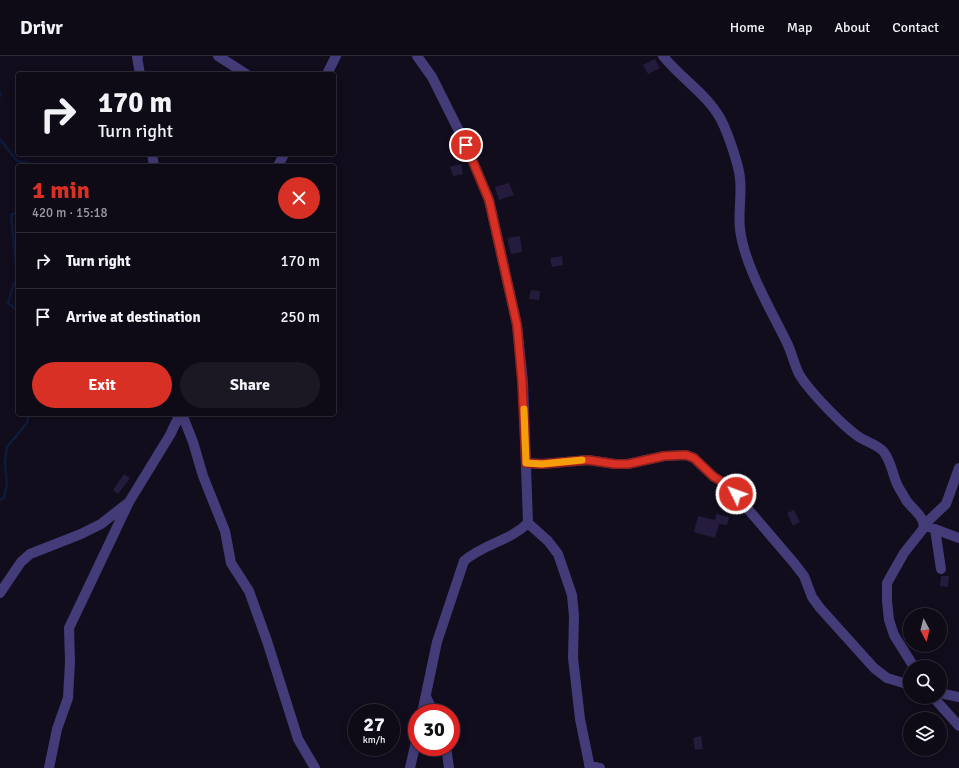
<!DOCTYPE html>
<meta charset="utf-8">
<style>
body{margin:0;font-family:Signika,sans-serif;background:#1c1823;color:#f1f3f6;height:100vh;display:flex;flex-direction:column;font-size:15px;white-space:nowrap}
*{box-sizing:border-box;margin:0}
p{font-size:13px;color:#9b9aa1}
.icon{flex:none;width:22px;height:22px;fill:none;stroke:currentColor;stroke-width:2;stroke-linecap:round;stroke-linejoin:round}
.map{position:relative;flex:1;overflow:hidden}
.sheet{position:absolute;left:16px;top:108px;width:320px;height:252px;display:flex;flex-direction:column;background:#0e0a16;border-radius:4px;box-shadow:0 2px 10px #0003,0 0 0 1px #2e2b35}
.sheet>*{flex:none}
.guide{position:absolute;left:16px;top:16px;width:320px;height:84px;border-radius:4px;box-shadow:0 2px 10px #0003,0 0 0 1px #2e2b35;background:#0e0a16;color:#f1f3f6;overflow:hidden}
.needle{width:26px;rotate:173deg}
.fabs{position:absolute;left:903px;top:552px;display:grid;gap:8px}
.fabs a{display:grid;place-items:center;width:44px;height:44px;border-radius:50%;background:#0e0a16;box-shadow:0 2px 10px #0003,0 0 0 1px #2e2b35;font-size:20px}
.speed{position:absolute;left:348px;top:648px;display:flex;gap:8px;font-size:20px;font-weight:700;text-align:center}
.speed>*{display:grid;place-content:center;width:52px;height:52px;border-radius:50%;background:#0e0a16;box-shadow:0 2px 10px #0003,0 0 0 1px #2e2b35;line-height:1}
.speed small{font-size:10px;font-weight:400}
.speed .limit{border:6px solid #d22;background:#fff;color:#111}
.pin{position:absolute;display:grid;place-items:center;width:34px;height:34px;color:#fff;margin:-17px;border:2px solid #fff;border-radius:50%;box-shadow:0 1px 4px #0007}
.me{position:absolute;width:44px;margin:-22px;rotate:312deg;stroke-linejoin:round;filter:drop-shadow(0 0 3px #0008)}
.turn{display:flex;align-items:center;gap:14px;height:84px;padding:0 16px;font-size:18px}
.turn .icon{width:52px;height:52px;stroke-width:2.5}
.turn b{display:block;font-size:28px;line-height:34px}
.round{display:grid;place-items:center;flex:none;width:42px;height:42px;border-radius:21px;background:#1c1823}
.overview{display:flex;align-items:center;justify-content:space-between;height:68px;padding:0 16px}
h1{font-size:24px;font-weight:700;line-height:30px;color:#d93025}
.button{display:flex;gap:8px;margin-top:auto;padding:8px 16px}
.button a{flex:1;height:46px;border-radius:24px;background:#d93025;color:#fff;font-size:16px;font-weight:700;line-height:46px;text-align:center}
.button a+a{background:#1c1823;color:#f1f3f6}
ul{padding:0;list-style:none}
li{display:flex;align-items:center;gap:12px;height:56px;padding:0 16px;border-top:1px solid #2e2b35}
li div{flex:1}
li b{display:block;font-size:15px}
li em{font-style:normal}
header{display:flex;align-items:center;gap:24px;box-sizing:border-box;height:56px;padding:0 20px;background:#0e0a16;border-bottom:1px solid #2e2b35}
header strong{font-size:19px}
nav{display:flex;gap:22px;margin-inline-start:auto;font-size:14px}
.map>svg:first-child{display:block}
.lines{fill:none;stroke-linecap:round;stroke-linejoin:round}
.stream{stroke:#0e1b3b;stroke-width:2.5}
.building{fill:#251b3d}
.minor{stroke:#443c79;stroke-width:10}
.route-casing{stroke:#8d1f18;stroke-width:10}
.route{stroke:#d93025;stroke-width:7}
.slow{stroke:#f59e0b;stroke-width:7}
</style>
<header>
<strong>Drivr</strong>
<nav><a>Home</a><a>Map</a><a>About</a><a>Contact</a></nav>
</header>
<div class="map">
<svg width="959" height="712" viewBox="0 0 959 712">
<rect width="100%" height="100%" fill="#120d1d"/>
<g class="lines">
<!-- stream -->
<path class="stream" d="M0,36V40
M0,83L17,105L41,110
M18,156L11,159L16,209L18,210
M18,225L14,227L8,247L18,255
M0,444L4,442L7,428L5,406L7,391L27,367L29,358"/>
</g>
<!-- building -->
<path class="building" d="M655,3L660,12L648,18L643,9Z
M461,108L463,118L453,120L450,111Z
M509,127L514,139L499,144L495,131Z
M520,180L522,196L511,198L507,182Z
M562,200L563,209L552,211L550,202Z
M531,234L540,235L539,244L529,243Z
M124,418L130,422L118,438L113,434Z
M794,454L800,466L793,470L787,457Z
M716,458L729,461L727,469L719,468L715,482L694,476L698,460L715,464Z
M941,520H949L948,531L940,530Z
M701,680L703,693L695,694L693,682Z"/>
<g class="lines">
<!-- minor -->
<path class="minor" d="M138,0L137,1L140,18
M218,0L246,18
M417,0L432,21L466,89L489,144L517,269L523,326L528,467L548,485L558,498L572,539L574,560L573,602L580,663L590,712
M663,0C682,24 712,41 724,70C729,81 739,110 740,122C742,139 738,156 740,173C744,209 771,254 787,287C792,297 794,308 799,318C809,335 843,370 859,381C867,386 876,388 883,395C891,404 892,417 897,428C899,433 903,438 906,444C911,452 927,462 923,473L904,497L887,527V545L889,564L894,579L914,611
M327,18L336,0
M152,98L154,110
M278,110L284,98
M182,358L193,386L203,420L225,475L231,507L249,535L267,585L298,683L315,712
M526,407L542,408L588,404L615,408H628L664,400L686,399L694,402L714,421L730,430L741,445L794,507L804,520L812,541L820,552L874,612L887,622L910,629
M959,412L946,448L924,469L959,482
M935,473L941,513
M0,537L21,506L30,498L81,478L101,468L129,446L170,379L180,358
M940,637L959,641
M426,641L434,657
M933,641L959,670
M422,657L437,586L464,505C483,488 510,485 528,467
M446,691L449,712
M589,709L600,712
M49,712L57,673L68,642L70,606L69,572L129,446
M410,712L417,681"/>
</g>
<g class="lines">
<defs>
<path id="route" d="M466,89L489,144L517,269L522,326L526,407L542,408L588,404L615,408H628L664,400L686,399L694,402L714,421L730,430L736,438"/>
</defs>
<!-- route casing -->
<use href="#route" class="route-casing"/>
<!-- route -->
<use href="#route" class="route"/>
<!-- slow -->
<path class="slow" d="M524,353L526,407L542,408L582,404"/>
</g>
</svg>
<div class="fabs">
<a><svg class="needle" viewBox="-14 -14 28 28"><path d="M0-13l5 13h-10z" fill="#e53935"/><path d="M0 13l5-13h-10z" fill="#9b9aa1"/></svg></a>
<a><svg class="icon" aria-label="search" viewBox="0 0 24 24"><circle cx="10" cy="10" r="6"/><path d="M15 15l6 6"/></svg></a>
<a><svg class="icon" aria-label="layers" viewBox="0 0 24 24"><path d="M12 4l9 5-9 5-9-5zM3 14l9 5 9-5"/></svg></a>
</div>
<div class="speed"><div>27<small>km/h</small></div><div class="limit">30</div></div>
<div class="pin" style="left:466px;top:89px;background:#d93025"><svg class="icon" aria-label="arrive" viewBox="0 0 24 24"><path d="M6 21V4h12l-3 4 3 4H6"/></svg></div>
<svg class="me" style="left:736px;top:438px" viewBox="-20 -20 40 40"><circle r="17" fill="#d93025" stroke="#fff" stroke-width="3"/><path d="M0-11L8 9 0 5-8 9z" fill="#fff"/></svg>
<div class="guide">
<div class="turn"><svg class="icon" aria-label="right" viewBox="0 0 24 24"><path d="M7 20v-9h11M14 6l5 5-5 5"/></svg><div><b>170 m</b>Turn right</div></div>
</div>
<section class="sheet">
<div class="overview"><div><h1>1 min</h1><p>420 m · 15:18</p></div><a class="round" style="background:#d93025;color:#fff"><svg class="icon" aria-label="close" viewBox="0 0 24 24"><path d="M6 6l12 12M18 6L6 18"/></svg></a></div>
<ul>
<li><svg class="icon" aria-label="right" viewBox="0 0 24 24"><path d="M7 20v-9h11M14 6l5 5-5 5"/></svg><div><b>Turn right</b></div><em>170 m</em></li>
<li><svg class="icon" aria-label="arrive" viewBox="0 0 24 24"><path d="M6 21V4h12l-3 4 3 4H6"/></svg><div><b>Arrive at destination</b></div><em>250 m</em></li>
</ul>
<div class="button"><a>Exit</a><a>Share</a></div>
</section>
</div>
